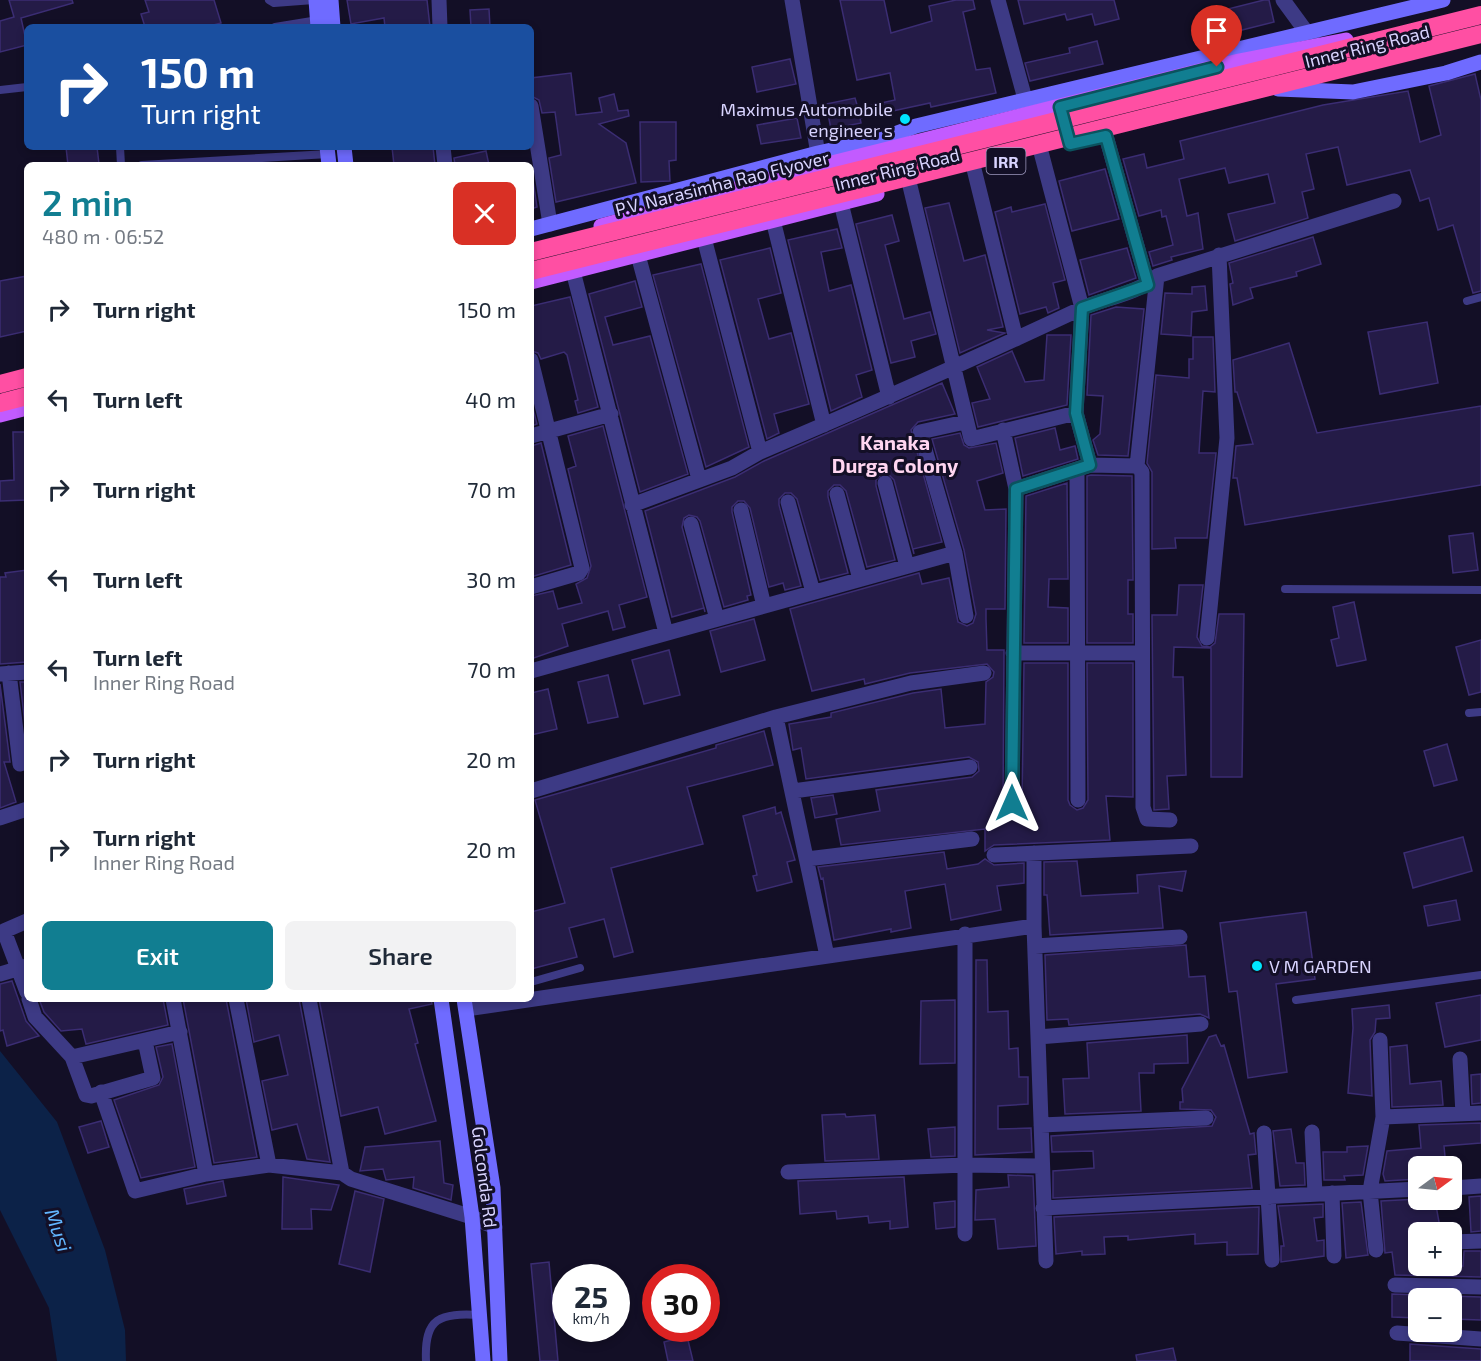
<!DOCTYPE html>
<meta charset="utf-8">
<style>
body{margin:0;font-family:"Exo 2",sans-serif;background:#f2f2f3;color:#1f2937;height:100vh;display:flex;flex-direction:column;font-size:22px;white-space:nowrap}
*{box-sizing:border-box;margin:0}
p{font-size:20px;color:#747a83}
.icon{flex:none;width:33px;height:33px;fill:none;stroke:currentColor;stroke-width:2;stroke-linecap:round;stroke-linejoin:round}
.map{position:relative;flex:1;overflow:hidden}
.details{position:absolute;left:24px;top:162px;width:510px;height:840px;display:flex;flex-direction:column;background:#fff;border-radius:9px;box-shadow:0 3px 9px #0003}
.details>*{flex:none}
.banner{position:absolute;left:24px;top:24px;width:510px;height:126px;border-radius:9px;box-shadow:0 3px 9px #0003;background:#1a4fa0;color:#fff;overflow:hidden}
.needle{width:39px;rotate:75deg}
.buttons{position:absolute;left:1408px;top:1156px;display:grid;gap:12px}
.buttons a{display:grid;place-items:center;width:54px;height:54px;border-radius:9px;background:#fff;box-shadow:0 3px 9px #0003;font-size:30px}
.speed{position:absolute;left:552px;top:1264px;display:flex;gap:12px;font-size:30px;font-weight:700;text-align:center}
.speed>*{display:grid;place-content:center;width:78px;height:78px;border-radius:50%;background:#fff;box-shadow:0 3px 9px #0003;line-height:1}
.speed small{font-size:15px;font-weight:400}
.speed .limit{border:9px solid #d22;background:#fff;color:#111}
.pin{position:absolute;display:grid;place-items:center;width:51px;height:51px;color:#fff;margin:-62px -26px;border-radius:50% 50% 50% 0;rotate:-45deg;box-shadow:0 0 6px #0007}
.pin .icon{rotate:45deg}
.me{position:absolute;width:66px;margin:-33px;rotate:0deg;stroke-linejoin:round;filter:drop-shadow(0 0 4px #0008)}
.turn{display:flex;align-items:center;gap:21px;height:126px;padding:0 18px;font-size:27px}
.turn .icon{width:78px;height:78px;stroke-width:2.5}
.turn b{display:block;font-size:42px;line-height:51px}
.round{display:grid;place-items:center;flex:none;width:63px;height:63px;border-radius:9px;background:#f2f2f3}
.summary{display:flex;align-items:center;justify-content:space-between;height:102px;padding:0 18px}
h1{font-size:36px;font-weight:600;line-height:45px;color:#117e91}
.primary-button{display:flex;gap:12px;margin-top:auto;padding:12px 18px}
.primary-button a{flex:1;height:69px;border-radius:9px;background:#117e91;color:#fff;font-size:24px;font-weight:600;line-height:69px;text-align:center}
.primary-button a+a{background:#f2f2f3;color:#1f2937}
ul{padding:0;list-style:none}
li{display:flex;align-items:center;gap:18px;height:90px;padding:0 18px}
li div{flex:1}
li b{display:block;font-size:22px}
li em{font-style:normal}
.map>svg:first-child{display:block}
.water{fill:#0c2248}
.building{fill:#241b47;stroke:#3b2d73;stroke-width:1.5}
.lines{fill:none;stroke-linecap:round;stroke-linejoin:round}
.lane{stroke:#3d3a85;stroke-width:8}
.street{stroke:#3d3a85;stroke-width:15}
.secondary{stroke:#6f6bff;stroke-width:15}
.primary{stroke:#c25bff;stroke-width:15}
.highway{stroke:#ff4fa3;stroke-width:18}
.route-casing{stroke:#0b525e;stroke-width:15}
.route{stroke:#117e91;stroke-width:10}
.poi-dot{fill:#00e5ff;stroke:#130f26;stroke-width:2}
.labels{text-anchor:middle;dominant-baseline:central;stroke-width:6;stroke-linejoin:round;paint-order:stroke}
.shield{fill:#130f26;stroke:#9e99be;stroke-width:1.5}
.shield-label{font-size:16px;font-weight:bold;fill:#d9d4ff}
.street-label{font-size:18px;fill:#d9d4ff;stroke:#130f26}
.poi-label{font-size:18px;fill:#d9d4ff;stroke:#130f26;text-anchor:end}
.neighbourhood-label{font-size:20px;font-weight:bold;fill:#ffd6f0;stroke:#130f26}
.water-label{font-size:20px;font-style:italic;fill:#62b6ff;stroke:#130f26}
</style>
<div class="map">
<svg width="1481" height="1361" viewBox="0 0 1481 1361">
<rect width="100%" height="100%" fill="#130f26"/>
<!-- water -->
<path class="water" d="M0,1051L57,1122L105,1250L125,1330L126,1361H57L49,1308L0,1210Z"/>
<!-- building -->
<path class="building" d="M9,0H72L73,3L21,18L27,45L0,52V21L14,17Z
M145,0H214L221,23L206,27H145L141,14L149,12Z
M347,0H427L430,27H385L384,18L351,24Z
M840,0H884L891,33L932,21L929,6L956,0H973L975,9L963,12L976,70L990,68L996,93L931,107L930,103L860,118L861,123L831,129L826,104L855,98L858,108L895,100L890,73L857,80Z
M1018,0H1114L1119,19L1095,25L1092,14L1067,20L1065,14L1024,24Z
M1264,0H1269L1274,22L1230,33L1224,10Z
M489,9L490,27H471L470,10Z
M1097,41L1103,64L1030,81L1025,63L1070,53L1069,48Z
M790,59L796,84L757,92L752,67Z
M571,73L576,115L602,112L599,98L614,94L618,111L628,110L629,116L599,124L626,143L636,183L556,202L549,158L561,155L555,112L542,113L539,100L533,97L531,78Z
M1475,74L1481,100V291L1473,293L1453,225L1438,230L1429,198L1420,201L1410,170L1347,185L1338,147L1306,154L1314,189L1302,192L1308,218L1235,241L1228,214L1275,203L1268,174L1229,183L1225,168L1179,179L1187,216L1198,213L1203,249L1171,257L1172,260L1153,266L1149,252L1173,245L1166,216L1162,217L1161,210L1139,216L1123,159L1144,154L1147,168L1184,159L1180,141L1323,105L1408,91L1420,142L1441,135L1429,86Z
M797,118L801,138L761,144L757,125Z
M640,122H676V160L669,161L670,181L641,182Z
M66,147H97L99,164L68,165Z
M392,147H433L435,165H394Z
M486,151L489,165H455L454,158Z
M531,167L537,207L531,209Z
M1105,169L1119,219L1072,231L1059,181Z
M949,203L964,261L985,255L1003,327L987,330L1005,333L960,353L925,208Z
M1045,204L1065,280L1053,283L1059,308L1048,313L1046,307L1020,314L995,212L1011,207L1012,212Z
M892,215L899,241L885,245L904,319L930,312L936,334L911,341L915,357L891,363L856,224Z
M837,229L842,248L821,252L829,291L851,285L872,370L856,375L862,397L831,411L788,240Z
M1313,237L1321,264L1296,272L1297,276L1250,288L1253,298L1233,305L1230,284L1233,283L1229,263Z
M770,248L781,293L758,299L769,339L791,333L809,404L774,414L779,433L767,439L720,260Z
M1127,248L1136,278L1089,295L1080,260Z
M701,264L749,447L706,467L653,275Z
M27,276V331L0,337V281Z
M635,281L642,307L605,317L613,345L650,336L688,474L640,492L589,294Z
M1205,286L1207,310L1192,312L1191,336L1161,334L1165,293L1192,294V287Z
M570,297L598,407L578,413L575,401L578,400L567,355L564,352L541,359L538,353L531,351V306Z
M1116,307L1144,309L1128,456L1098,455L1093,440L1100,434L1103,396L1087,395L1091,315Z
M1427,322L1438,383L1380,394L1368,332Z
M1047,335H1071L1067,405L978,427L972,403L990,399L977,367L1012,351L1025,382L1044,380Z
M1193,337H1213L1215,392L1203,391L1199,453H1216L1207,538H1175L1176,548L1152,549V472L1147,463L1156,375L1189,378V359H1193Z
M1289,343L1317,433L1481,406V485L1245,525L1237,478H1233L1236,446L1253,444L1237,392H1235L1233,360Z
M942,383L955,414L918,422L911,430L942,542L913,549L914,554L894,480L888,474H882L876,480V486L895,560L867,567L846,491L840,485H834L828,491V497L848,573L820,580L797,499L791,493H785L779,499V505L801,586L785,590L783,583L769,587L750,508L744,501H738L732,507V512L751,595L747,596L748,600L724,607L700,521L697,517L689,515L684,518L682,527L705,612L704,608L672,617L645,511L735,477L764,461Z
M531,401L537,424L531,426Z
M603,426L647,597L619,605L625,627L613,630L608,611L562,624L568,646L531,659V596L553,591L558,609L582,603L576,584L587,578L591,566L568,469L576,466L568,436Z
M1055,428L1060,450L1075,446L1078,459L1023,476L1015,438Z
M13,432H27V500L0,501V481L14,480Z
M960,433L964,445L969,448L996,443L1003,473L977,481L985,510L1006,509L1005,609H986V619L987,650H1004L1003,807L1012,813L1020,808L1022,803L1024,663H1068V800L1070,805L1077,810L1083,808L1088,800L1087,663H1133V797L1106,796L1110,840L994,845L985,851V829L841,845L836,819L880,811L876,790L972,777L979,771L978,762L969,757L806,779L801,748L793,750L789,724L831,717V713L913,693L941,689L945,728L985,724L986,682L993,677L994,672L987,664L910,673L865,684L864,679L812,691L790,609L919,573L922,584L949,578L958,622L967,626L973,623L976,614L964,550L932,439Z
M541,443L571,565L531,577V446Z
M1091,475L1132,476L1133,580H1128V614H1133V643H1087V476Z
M1067,483L1068,579H1049L1048,607L1068,608V643H1024L1026,496Z
M1473,533L1478,570L1453,573L1449,536Z
M27,570V662L0,664V577H6L5,573Z
M1179,585H1203L1197,637L1202,646L1210,647L1215,643L1219,614H1244L1242,777H1211V648L1174,647L1173,677H1183L1186,775L1167,776L1169,809L1154,810L1152,615H1177Z
M1354,602L1366,660L1337,666L1331,640L1339,638L1333,607Z
M754,619L765,660L721,672L710,631Z
M1481,640V692L1469,695L1456,647Z
M669,650L680,695L644,704L632,660Z
M608,675L618,717L588,723L578,682Z
M20,682H27V741Z
M0,684L10,762H4L16,802L0,808Z
M548,689L557,729L531,735V693Z
M764,731L773,765L687,787L703,844L611,868L633,952L614,957L604,919L569,928L577,957L531,969V912L565,903L535,800L716,748V745Z
M1447,744L1457,780L1434,786L1424,751Z
M833,795L837,814L815,818L811,798Z
M775,807L776,814L781,812L795,860L787,862L792,882L757,891L753,876L757,875L743,816Z
M1463,837L1472,871L1413,888L1404,853Z
M944,852L947,869L978,864L985,859L994,865L1024,863V883L997,886L1001,910L951,920L945,884L905,891L911,928L891,932V929L834,940L823,878L821,879L818,867Z
M1077,861L1081,896L1138,893L1137,875L1186,871L1182,891L1159,886L1163,928L1050,935L1047,895H1044V862Z
M1456,900L1460,920L1428,926L1424,906Z
M1306,912L1315,979L1276,984L1287,1072L1248,1078L1237,991L1229,992L1220,923Z
M1186,945L1189,977L1205,976L1209,1018L1200,1014L1069,1025L1068,1019L1047,1020L1045,955Z
M976,960H987L988,1012L1008,1011L1009,1049L1018,1048L1019,1077H1028V1104L998,1106V1129L1031,1128L1032,1152L975,1155Z
M12,981L26,1021L39,1036L7,1046L3,1030L0,1031V984Z
M1481,995V1040L1445,1047L1436,1003Z
M39,999H163L168,1025L86,1044L82,1029L61,1031L44,1012Z
M183,999H226L257,1157L214,1163Z
M246,999H299L330,1162L307,1159L297,1124L272,1130L262,1081L288,1075L279,1035L254,1042Z
M319,999H431L432,1004L409,1009L418,1043L415,1044L436,1121L385,1134L378,1107L341,1116Z
M955,1000V1063L920,1064L921,1001Z
M1389,1005L1390,1018L1376,1019L1375,1032L1370,1040L1372,1096L1348,1093L1353,1028L1352,1009Z
M1187,1035L1188,1063L1154,1064V1073H1139L1141,1111L1065,1114L1063,1079L1089,1078L1087,1043Z
M1216,1035L1221,1046L1224,1045L1250,1134L1254,1133L1256,1154L1248,1155L1252,1188L1053,1198V1171L1094,1168L1093,1151L1052,1152L1051,1136L1212,1126L1216,1117L1211,1110L1180,1109V1102H1183L1182,1089L1209,1037Z
M172,1044L195,1167L141,1178L114,1100L159,1085L163,1077L156,1047Z
M1407,1045L1410,1084L1441,1081L1443,1105L1392,1107L1390,1047Z
M1481,1074V1103L1472,1104L1471,1075Z
M845,1114L846,1117L875,1115L879,1159L825,1161L822,1115Z
M101,1121L109,1147L88,1153L79,1127Z
M1481,1123V1143L1444,1146L1446,1167H1417L1418,1179L1385,1181L1383,1174L1387,1151L1421,1148L1419,1125Z
M955,1127V1156L931,1157L928,1129Z
M1291,1129L1296,1163H1304L1305,1185L1280,1186L1273,1131Z
M440,1141L444,1183L453,1185L451,1200L413,1188L414,1177L386,1180L383,1169L360,1171L365,1147Z
M1368,1146L1363,1175L1344,1176L1345,1180H1324L1323,1152H1347V1147Z
M1008,1175L1033,1176L1036,1246L998,1249L995,1219L975,1220L976,1190L1009,1187Z
M283,1177L339,1185L331,1210L311,1209L312,1229H282Z
M904,1177L908,1227L890,1229V1221L869,1223L868,1216L837,1219L836,1211L800,1214L798,1181Z
M223,1181L226,1196L187,1204L184,1189Z
M355,1191L384,1199L370,1272L339,1264Z
M1481,1196V1231L1471,1232L1469,1197Z
M1419,1199L1435,1200L1441,1233H1419V1266H1463L1464,1251H1481V1277L1395,1275L1392,1252L1385,1253L1381,1201Z
M955,1201V1227L936,1229L934,1203Z
M1361,1202L1368,1255L1346,1258L1342,1203Z
M1323,1204V1217L1314,1218L1317,1241L1324,1240V1256L1281,1262V1246H1284L1278,1206Z
M1259,1207L1258,1254L1227,1255V1242L1195,1244V1234L1128,1240V1236L1104,1237L1105,1254L1082,1255V1251L1056,1254L1054,1217Z
M549,1262L558,1361H540L531,1264Z
M1392,1294L1481,1297V1320L1452,1319V1299H1419V1318L1392,1317Z
M687,1336L693,1361H668L664,1342Z
M1410,1344L1481,1349V1361H1410Z
M1173,1348L1176,1361H1137L1136,1355Z"/>
<g class="lines">
<!-- lane -->
<path class="lane" d="M269,0L274,3L314,0
M275,27L318,20
M0,90L27,87
M120,147L121,165
M142,165L328,154
M1467,301L1481,297
M1285,589L1481,590
M1469,713L1481,712
M531,982L580,968
M1296,1000L1481,975
M426,1361C424,1317 440,1313 480,1315"/>
<!-- street -->
<path class="street" d="M439,0L440,27
M792,0L820,166
M998,0L1028,110
M1283,0L1313,41
M531,106L550,224
M1106,136L1148,285
M443,147L445,165
M1041,152L1082,308L1076,413L1090,465
M974,169L1016,339
M910,186L971,439L1076,413
M841,203L889,397
M773,220L824,425
M704,238L760,452
M638,255L699,479
M573,271L666,633
M1157,276L1137,466L1142,472L1143,807L1147,819L1170,820
M531,360L582,568L579,573L531,587
M965,422L920,432L955,553L966,616
M1003,430L1016,489L1012,803
M531,436L611,414
M1077,470L1078,800
M885,483L907,566
M1016,489L1090,465L1137,466
M837,494L860,579
M788,502L813,592
M632,505L732,468L760,452C867,407 973,359 1078,310C1103,298 1136,295 1157,276L1394,201
M741,510L764,606
M691,524L717,619
M1207,638L1227,438L1219,255
M1013,653H1141
M531,671L955,553
M9,673L20,764
M0,674L27,672
M776,717L827,956
M531,791L776,717L911,683L984,673
M793,791L970,767
M0,818L27,809
M1034,853V926L1046,1261
M994,855L1191,846
M807,859L972,839
M27,921L4,931L27,992
M965,934V1234
M1035,946L1180,937
M0,974L27,966
M29,999L35,1017L72,1057L180,1032
M173,999L206,1174
M236,999L269,1165
M309,999L342,1173
M466,1009L1034,926
M1038,1037L1201,1024
M72,1057L86,1095L91,1096L153,1078L145,1041
M1460,1059L1463,1114
M101,1092L135,1191L206,1174L269,1165L342,1173L351,1179L472,1217L495,1227
M1383,1117L1481,1113
M1041,1125L1206,1118
M1312,1132L1315,1194
M1264,1133L1272,1260
M788,1172L965,1165L1042,1166
M1452,1188L1481,1186
M1332,1193L1334,1256
M1043,1208L1419,1189
M1452,1242L1481,1241
M1376,1250L1370,1191L1383,1117L1380,1040
M1395,1285L1481,1287
M1397,1333L1481,1339"/>
<!-- secondary -->
<path class="secondary" d="M316,0L318,27
M331,0L333,27
M1278,89L1353,92L1446,73L1481,62
M327,147L329,165
M344,147L346,165
M531,229L818,153L881,139L916,126L1443,0
M441,999L472,1217L483,1361
M464,999L493,1188L500,1361"/>
<!-- primary -->
<path class="primary" d="M601,226L820,166L1239,61L1346,40
M531,282L877,194
M0,415L27,408"/>
<!-- highway -->
<path class="highway" d="M531,252L1481,15
M531,271L1481,34
M0,384L27,377
M0,403L27,396"/>
</g>
<g class="lines">
<defs>
<path id="route" d="M1012,803L1016,489L1090,465L1076,413L1082,308L1148,285L1106,136L1070,144L1060,107L1217,67"/>
</defs>
<!-- route casing -->
<use href="#route" class="route-casing"/>
<!-- route -->
<use href="#route" class="route"/>
</g>
<!-- markers -->
<g class="poi-dot">
<circle cx="905" cy="119" r="6"/>
<circle cx="1257" cy="966" r="6"/>
</g>
<g class="labels">
<!-- shield labels -->
<rect class="shield" x="986.5" y="148" width="39" height="26" rx="4.5"/>
<g class="shield-label">
<text x="1006" y="161">IRR</text>
</g>
<!-- street labels -->
<g class="street-label">
<text transform="translate(1367 46) rotate(-14)">Inner Ring Road</text>
<text transform="translate(897 169) rotate(-14)">Inner Ring Road</text>
<text transform="translate(722 183) rotate(-14)">P.V. Narasimha Rao Flyover</text>
<text transform="translate(485 1177) rotate(83)">Golconda Rd</text>
</g>
<!-- poi labels -->
<g class="poi-label">
<text x="893" y="109">Maximus Automobile<tspan x="893" dy="21">engineer s</tspan></text>
<text x="1269" y="966" text-anchor="start">V M GARDEN</text>
</g>
<!-- neighbourhood labels -->
<g class="neighbourhood-label">
<text x="895" y="442">Kanaka<tspan x="895" dy="23">Durga Colony</tspan></text>
</g>
<!-- water labels -->
<g class="water-label">
<text transform="translate(59 1230) rotate(71)">Musi</text>
</g>
</g>
</svg>
<div class="buttons">
<a><svg class="needle" viewBox="-14 -14 28 28"><path d="M0-13l5 13h-10z" fill="#e53935"/><path d="M0 13l5-13h-10z" fill="#747a83"/></svg></a>
<a>+</a>
<a>−</a>
</div>
<div class="speed"><div>25<small>km/h</small></div><div class="limit">30</div></div>
<div class="pin" style="left:1217px;top:67px;background:#d93025"><svg class="icon" aria-label="arrive" viewBox="0 0 24 24"><path d="M6 21V4h12l-3 4 3 4H6"/></svg></div>
<svg class="me" style="left:1012px;top:803px" viewBox="-20 -20 40 40"><path d="M0-17L14 15 0 8-14 15z" fill="#117e91" stroke="#fff" stroke-width="4"/></svg>
<div class="banner">
<div class="turn"><svg class="icon" aria-label="right" viewBox="0 0 24 24"><path d="M7 20v-9h11M14 6l5 5-5 5"/></svg><div><b>150 m</b>Turn right</div></div>
</div>
<section class="details">
<div class="summary"><div><h1>2 min</h1><p>480 m · 06:52</p></div><a class="round" style="background:#d93025;color:#fff"><svg class="icon" aria-label="close" viewBox="0 0 24 24"><path d="M6 6l12 12M18 6L6 18"/></svg></a></div>
<ul>
<li><svg class="icon" aria-label="right" viewBox="0 0 24 24"><path d="M7 20v-9h11M14 6l5 5-5 5"/></svg><div><b>Turn right</b></div><em>150 m</em></li>
<li><svg class="icon" aria-label="left" viewBox="0 0 24 24"><path d="M17 20v-9H6M10 6l-5 5 5 5"/></svg><div><b>Turn left</b></div><em>40 m</em></li>
<li><svg class="icon" aria-label="right" viewBox="0 0 24 24"><path d="M7 20v-9h11M14 6l5 5-5 5"/></svg><div><b>Turn right</b></div><em>70 m</em></li>
<li><svg class="icon" aria-label="left" viewBox="0 0 24 24"><path d="M17 20v-9H6M10 6l-5 5 5 5"/></svg><div><b>Turn left</b></div><em>30 m</em></li>
<li><svg class="icon" aria-label="left" viewBox="0 0 24 24"><path d="M17 20v-9H6M10 6l-5 5 5 5"/></svg><div><b>Turn left</b><p>Inner Ring Road</p></div><em>70 m</em></li>
<li><svg class="icon" aria-label="right" viewBox="0 0 24 24"><path d="M7 20v-9h11M14 6l5 5-5 5"/></svg><div><b>Turn right</b></div><em>20 m</em></li>
<li><svg class="icon" aria-label="right" viewBox="0 0 24 24"><path d="M7 20v-9h11M14 6l5 5-5 5"/></svg><div><b>Turn right</b><p>Inner Ring Road</p></div><em>20 m</em></li>
</ul>
<div class="primary-button"><a>Exit</a><a>Share</a></div>
</section>
</div>
